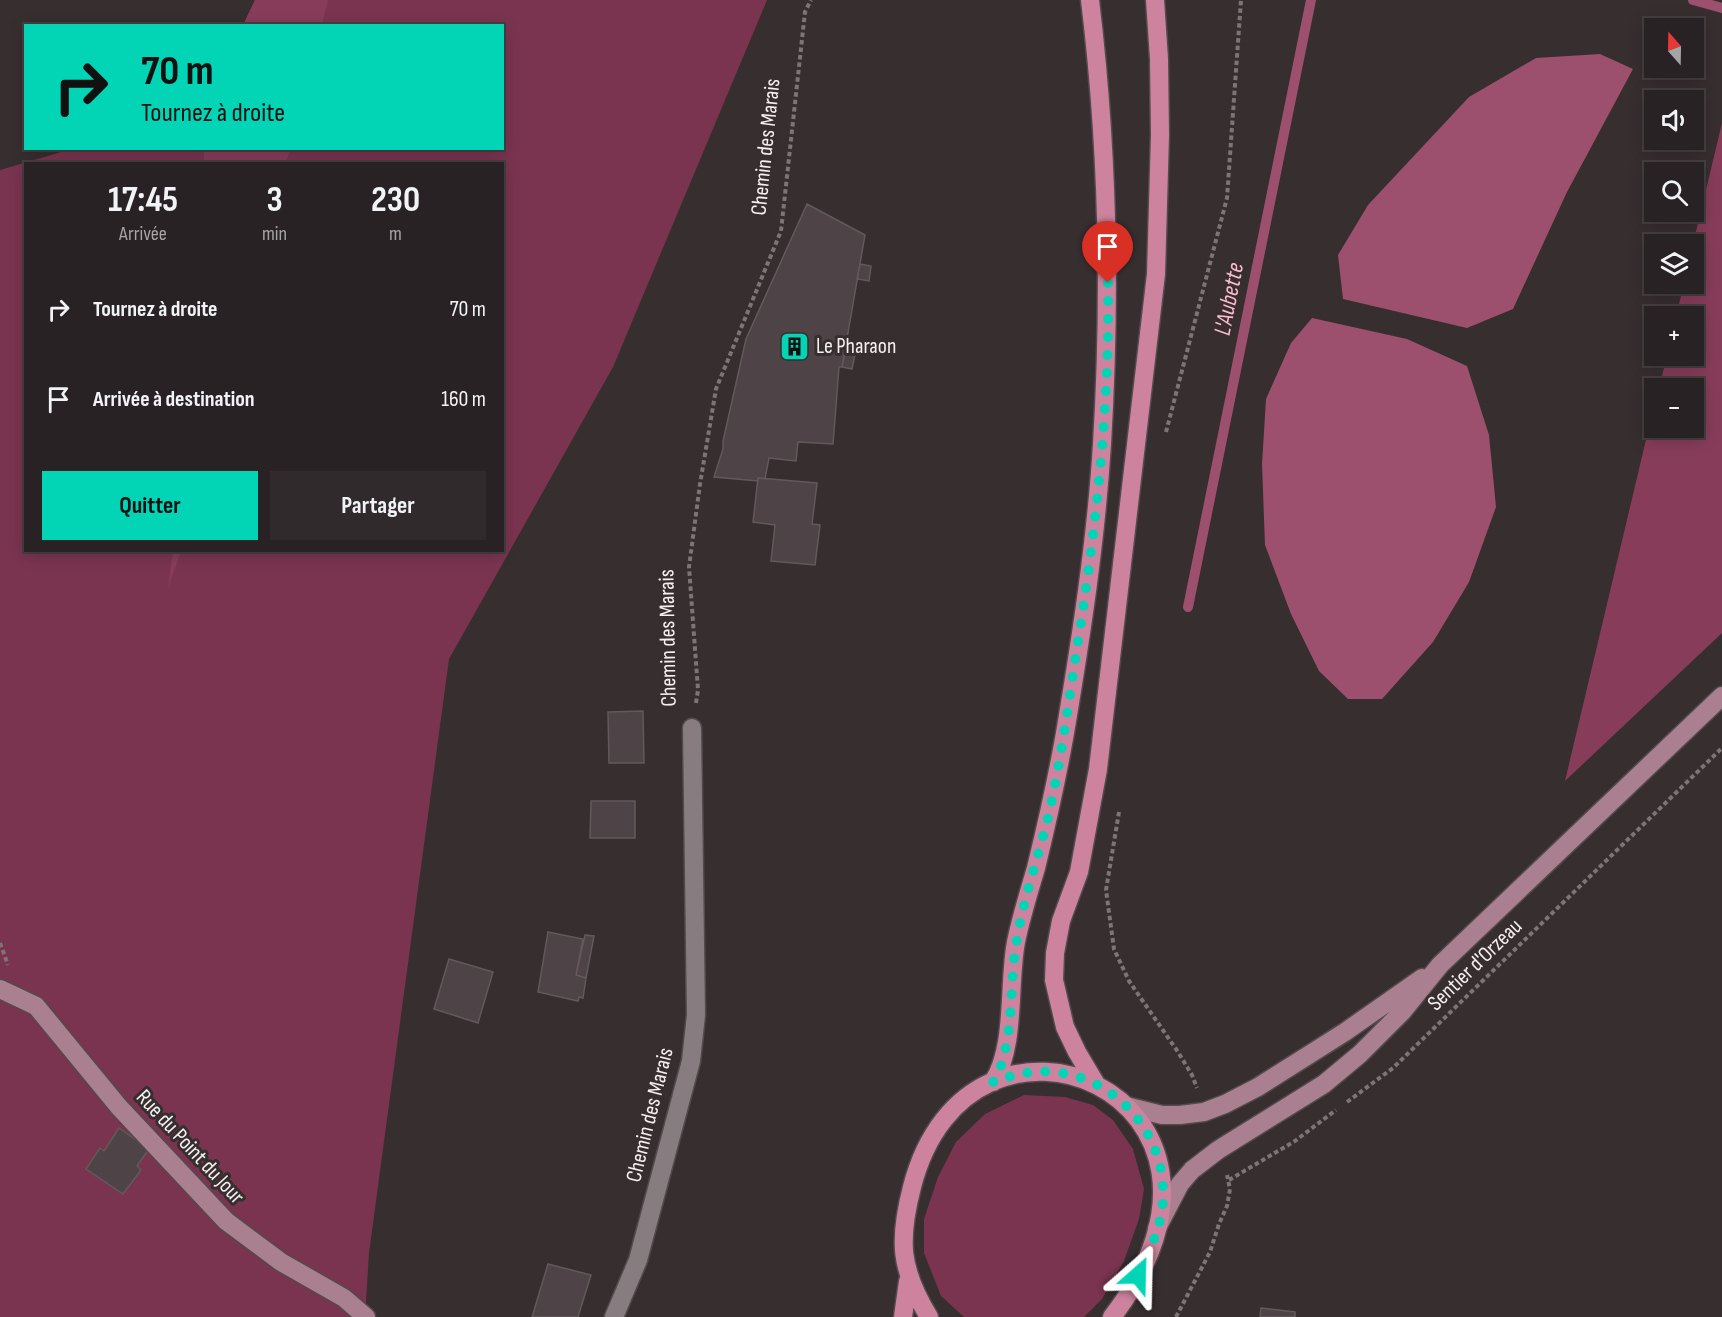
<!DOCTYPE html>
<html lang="fr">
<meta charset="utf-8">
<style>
body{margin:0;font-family:"Sofia Sans Condensed",sans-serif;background:#312a2c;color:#f1f3f6;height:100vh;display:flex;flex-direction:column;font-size:22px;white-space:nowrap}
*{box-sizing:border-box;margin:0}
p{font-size:20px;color:#a5a4a6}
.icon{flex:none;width:33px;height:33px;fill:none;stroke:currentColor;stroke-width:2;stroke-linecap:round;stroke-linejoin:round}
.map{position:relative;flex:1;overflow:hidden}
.panel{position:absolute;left:24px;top:162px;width:480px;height:390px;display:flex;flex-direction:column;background:#292224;border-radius:0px;box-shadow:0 3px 15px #0003,0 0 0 2px #453f41}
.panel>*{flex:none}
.hud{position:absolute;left:24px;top:24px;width:480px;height:126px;border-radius:0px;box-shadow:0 3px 15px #0003,0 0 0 2px #453f41;background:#02d5b6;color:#111;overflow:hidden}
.needle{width:39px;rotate:340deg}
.tools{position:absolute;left:1644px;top:18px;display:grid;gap:12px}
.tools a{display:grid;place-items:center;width:60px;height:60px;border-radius:0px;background:#292224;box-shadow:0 3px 15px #0003,0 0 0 2px #453f41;font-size:30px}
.pin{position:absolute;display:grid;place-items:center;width:51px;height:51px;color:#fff;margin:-62px -26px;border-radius:50% 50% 50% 0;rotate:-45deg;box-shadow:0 0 6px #0007}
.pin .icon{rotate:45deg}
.me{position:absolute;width:66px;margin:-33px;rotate:25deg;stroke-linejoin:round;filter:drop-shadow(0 0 4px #0008)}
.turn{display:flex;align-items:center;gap:21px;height:126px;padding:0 18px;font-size:27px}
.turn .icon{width:78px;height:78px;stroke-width:2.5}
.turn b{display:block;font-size:42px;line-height:51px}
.eta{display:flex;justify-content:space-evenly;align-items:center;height:102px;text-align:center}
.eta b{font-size:36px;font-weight:700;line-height:42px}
.primary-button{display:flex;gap:12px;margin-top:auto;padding:12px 18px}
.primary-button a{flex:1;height:69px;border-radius:0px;background:#02d5b6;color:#111;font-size:24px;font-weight:700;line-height:69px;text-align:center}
.primary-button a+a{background:#312a2c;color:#f1f3f6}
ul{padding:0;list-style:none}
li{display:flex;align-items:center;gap:18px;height:90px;padding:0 18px}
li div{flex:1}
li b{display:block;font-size:22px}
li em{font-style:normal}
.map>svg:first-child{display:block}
.green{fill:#7a3450;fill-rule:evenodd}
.forest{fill:#873d5a}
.water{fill:#9c506d}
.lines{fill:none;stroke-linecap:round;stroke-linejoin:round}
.stream{stroke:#9c506d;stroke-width:10}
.building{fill:#4e4447;stroke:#63595c;stroke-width:1.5}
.street-casing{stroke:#524a4c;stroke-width:21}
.secondary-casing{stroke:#524a4c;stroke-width:21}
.primary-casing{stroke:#524a4c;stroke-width:21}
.path{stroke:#7c7476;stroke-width:4;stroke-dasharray:4.5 3;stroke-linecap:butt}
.street{stroke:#877c7f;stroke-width:18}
.secondary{stroke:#aa7f8f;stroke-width:18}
.primary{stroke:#cd839e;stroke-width:18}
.route{stroke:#02d5b6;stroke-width:10;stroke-dasharray:0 18}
.labels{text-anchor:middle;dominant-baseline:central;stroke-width:6;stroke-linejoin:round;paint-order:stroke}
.street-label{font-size:22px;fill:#f5eff1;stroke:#372e30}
.poi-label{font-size:22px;fill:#f5eff1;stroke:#372e30;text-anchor:start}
.water-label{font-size:24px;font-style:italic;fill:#fcb9d0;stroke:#372e30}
</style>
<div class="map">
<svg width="1722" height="1317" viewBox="0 0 1722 1317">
<rect width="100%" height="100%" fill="#372e30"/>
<!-- green -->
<path class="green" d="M255,0H767L613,367L449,659L369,1253L365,1317H0V170L75,148H502V26L243,25ZM26,164H502V550H26Z
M1024,1095L1065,1097L1093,1105L1113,1120L1133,1149L1144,1189L1139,1219L1124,1261L1102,1299L1084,1317H964L941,1296L924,1253V1219L938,1177L956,1142L985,1114Z"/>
<!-- forest -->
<path class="forest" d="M255,0H328L322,25H243Z
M1722,123V633L1565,781L1654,406V428H1694V388H1659L1667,356H1694V316H1676L1684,284H1694L1693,244Z
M204,149V148L290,149L286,164L204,163Z
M173,551H181L168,588Z"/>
<!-- water -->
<path class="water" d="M1600,54L1633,69L1567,192L1513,309L1467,328L1343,299L1338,255L1368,205L1469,97L1536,58Z
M1312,318L1407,339L1467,366L1489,435L1496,507L1469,582L1433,642L1382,699H1348L1319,671L1291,614L1265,545L1262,464L1266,399L1291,343Z"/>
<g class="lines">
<!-- stream -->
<path class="stream" d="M1693,0L1722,8
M1188,607L1311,0"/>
</g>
<!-- building -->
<path class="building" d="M807,204L865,235L842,367H839L833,444L798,442L796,461L769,458L765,479L758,478V481L714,477L723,449V441L746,339Z
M860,264L871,266L869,281L857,279Z
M845,352L855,354L852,369L842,367Z
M758,478L817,483L812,524L820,525L815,565L771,561L775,525L753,522Z
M643,711L644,763H609L608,712Z
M591,801H635V838H590Z
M548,932L583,939L576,975L586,978L583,998L579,997L578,1001L538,992Z
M585,935L594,936L586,978L576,975Z
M449,959L493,972L478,1023L434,1009Z
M119,1128L149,1149L137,1166L141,1170L123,1194L86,1169L100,1148L104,1151Z
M548,1264L591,1275L578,1317H532Z
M1261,1308L1295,1312V1317H1260Z"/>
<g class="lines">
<defs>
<path id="street" d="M614,1317L638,1260L691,1061L696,1015L692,728"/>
<path id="secondary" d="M0,989L36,1006L119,1107L226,1221L281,1262L344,1298L366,1317
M1126,1106L1162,1115H1180L1204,1112L1225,1104L1258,1087L1345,1032L1422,978
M1157,1228L1180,1184L1192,1170L1218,1150L1324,1084L1360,1054L1402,1012L1440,965L1722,696"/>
<path id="primary" d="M993,1082C1016,1047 1008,983 1016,942C1021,917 1029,892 1036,868C1047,823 1057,778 1065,733C1081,638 1096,541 1102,444C1111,296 1108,148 1090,0
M1096,1084L1077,1052L1065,1027L1054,980L1055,953L1061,921L1079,872L1098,769L1156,274L1160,135L1159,59L1155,0
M903,1317L908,1281
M929,1317C900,1269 898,1241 912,1187C969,964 1282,1096 1112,1317"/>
</defs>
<!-- street casing -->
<use href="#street" class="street-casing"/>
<!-- secondary casing -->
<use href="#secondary" class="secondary-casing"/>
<!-- primary casing -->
<use href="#primary" class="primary-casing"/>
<!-- path -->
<path class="path" d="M1166,432L1227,198L1241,0
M696,703L698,690L689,567L700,484L716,389L781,231L805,12L811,0
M1119,812L1106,890L1114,949L1129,981L1178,1052L1192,1075L1197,1088
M0,943L8,965
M1347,1102L1393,1068L1722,748
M1229,1180L1295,1141L1336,1110
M1176,1317L1210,1252L1219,1224L1227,1206L1230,1189L1227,1175"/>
<!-- street -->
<use href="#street" class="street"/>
<!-- secondary -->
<use href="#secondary" class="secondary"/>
<!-- primary -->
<use href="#primary" class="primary"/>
</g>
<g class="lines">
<!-- route -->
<path class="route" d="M1108,283C1110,405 1096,528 1077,648C1069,700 1062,753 1051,804C1041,851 1023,897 1016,945C1009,984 1015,1049 993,1082C1013,1075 1031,1070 1052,1072C1114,1076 1163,1131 1163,1192C1164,1221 1151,1249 1138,1275"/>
</g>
<!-- icons -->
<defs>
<symbol id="building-square" viewBox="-11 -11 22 22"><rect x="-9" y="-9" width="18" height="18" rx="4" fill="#02d5b6" stroke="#372e30"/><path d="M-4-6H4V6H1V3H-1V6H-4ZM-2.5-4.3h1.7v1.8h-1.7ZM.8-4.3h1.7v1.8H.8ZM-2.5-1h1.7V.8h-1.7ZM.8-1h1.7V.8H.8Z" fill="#111"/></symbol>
</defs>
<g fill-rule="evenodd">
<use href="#building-square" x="778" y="330" width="33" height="33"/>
</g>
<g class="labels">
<!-- street labels -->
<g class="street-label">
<text transform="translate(766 147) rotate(-84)">Chemin des Marais</text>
<text transform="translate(668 638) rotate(-91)">Chemin des Marais</text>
<text transform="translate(1475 965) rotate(-44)">Sentier d'Orzeau</text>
<text transform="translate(650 1115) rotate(-76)">Chemin des Marais</text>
<text transform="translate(190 1147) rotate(47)">Rue du Point du Jour</text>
</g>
<!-- poi labels -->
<g class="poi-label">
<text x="816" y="346">Le Pharaon</text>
</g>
<!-- water labels -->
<g class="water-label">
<text transform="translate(1229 299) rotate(-79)">L'Aubette</text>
</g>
</g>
</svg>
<div class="tools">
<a><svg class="needle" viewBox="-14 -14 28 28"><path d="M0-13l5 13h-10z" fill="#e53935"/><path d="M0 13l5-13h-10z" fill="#a5a4a6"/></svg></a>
<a><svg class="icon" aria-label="sound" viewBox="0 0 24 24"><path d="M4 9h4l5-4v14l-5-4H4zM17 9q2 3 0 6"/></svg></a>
<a><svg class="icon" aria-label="search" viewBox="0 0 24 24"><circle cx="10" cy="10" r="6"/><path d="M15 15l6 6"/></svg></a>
<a><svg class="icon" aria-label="layers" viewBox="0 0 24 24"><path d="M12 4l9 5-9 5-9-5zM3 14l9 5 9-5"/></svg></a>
<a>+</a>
<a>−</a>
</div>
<div class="pin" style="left:1108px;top:283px;background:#d93025"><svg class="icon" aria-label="arrive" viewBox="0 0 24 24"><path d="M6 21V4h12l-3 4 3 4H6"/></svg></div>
<svg class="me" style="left:1138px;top:1275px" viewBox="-20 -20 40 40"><path d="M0-17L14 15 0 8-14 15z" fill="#02d5b6" stroke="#fff" stroke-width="4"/></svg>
<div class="hud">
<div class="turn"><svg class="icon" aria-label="right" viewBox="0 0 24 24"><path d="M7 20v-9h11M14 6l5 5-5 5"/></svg><div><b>70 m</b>Tournez à droite</div></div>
</div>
<section class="panel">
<div class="eta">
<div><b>17:45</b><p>Arrivée</p></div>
<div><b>3</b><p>min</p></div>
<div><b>230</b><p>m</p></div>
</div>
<ul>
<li><svg class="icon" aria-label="right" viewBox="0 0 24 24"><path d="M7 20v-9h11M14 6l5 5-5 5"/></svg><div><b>Tournez à droite</b></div><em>70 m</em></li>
<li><svg class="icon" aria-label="arrive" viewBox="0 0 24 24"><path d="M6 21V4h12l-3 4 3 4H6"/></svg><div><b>Arrivée à destination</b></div><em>160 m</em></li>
</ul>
<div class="primary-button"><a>Quitter</a><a>Partager</a></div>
</section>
</div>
